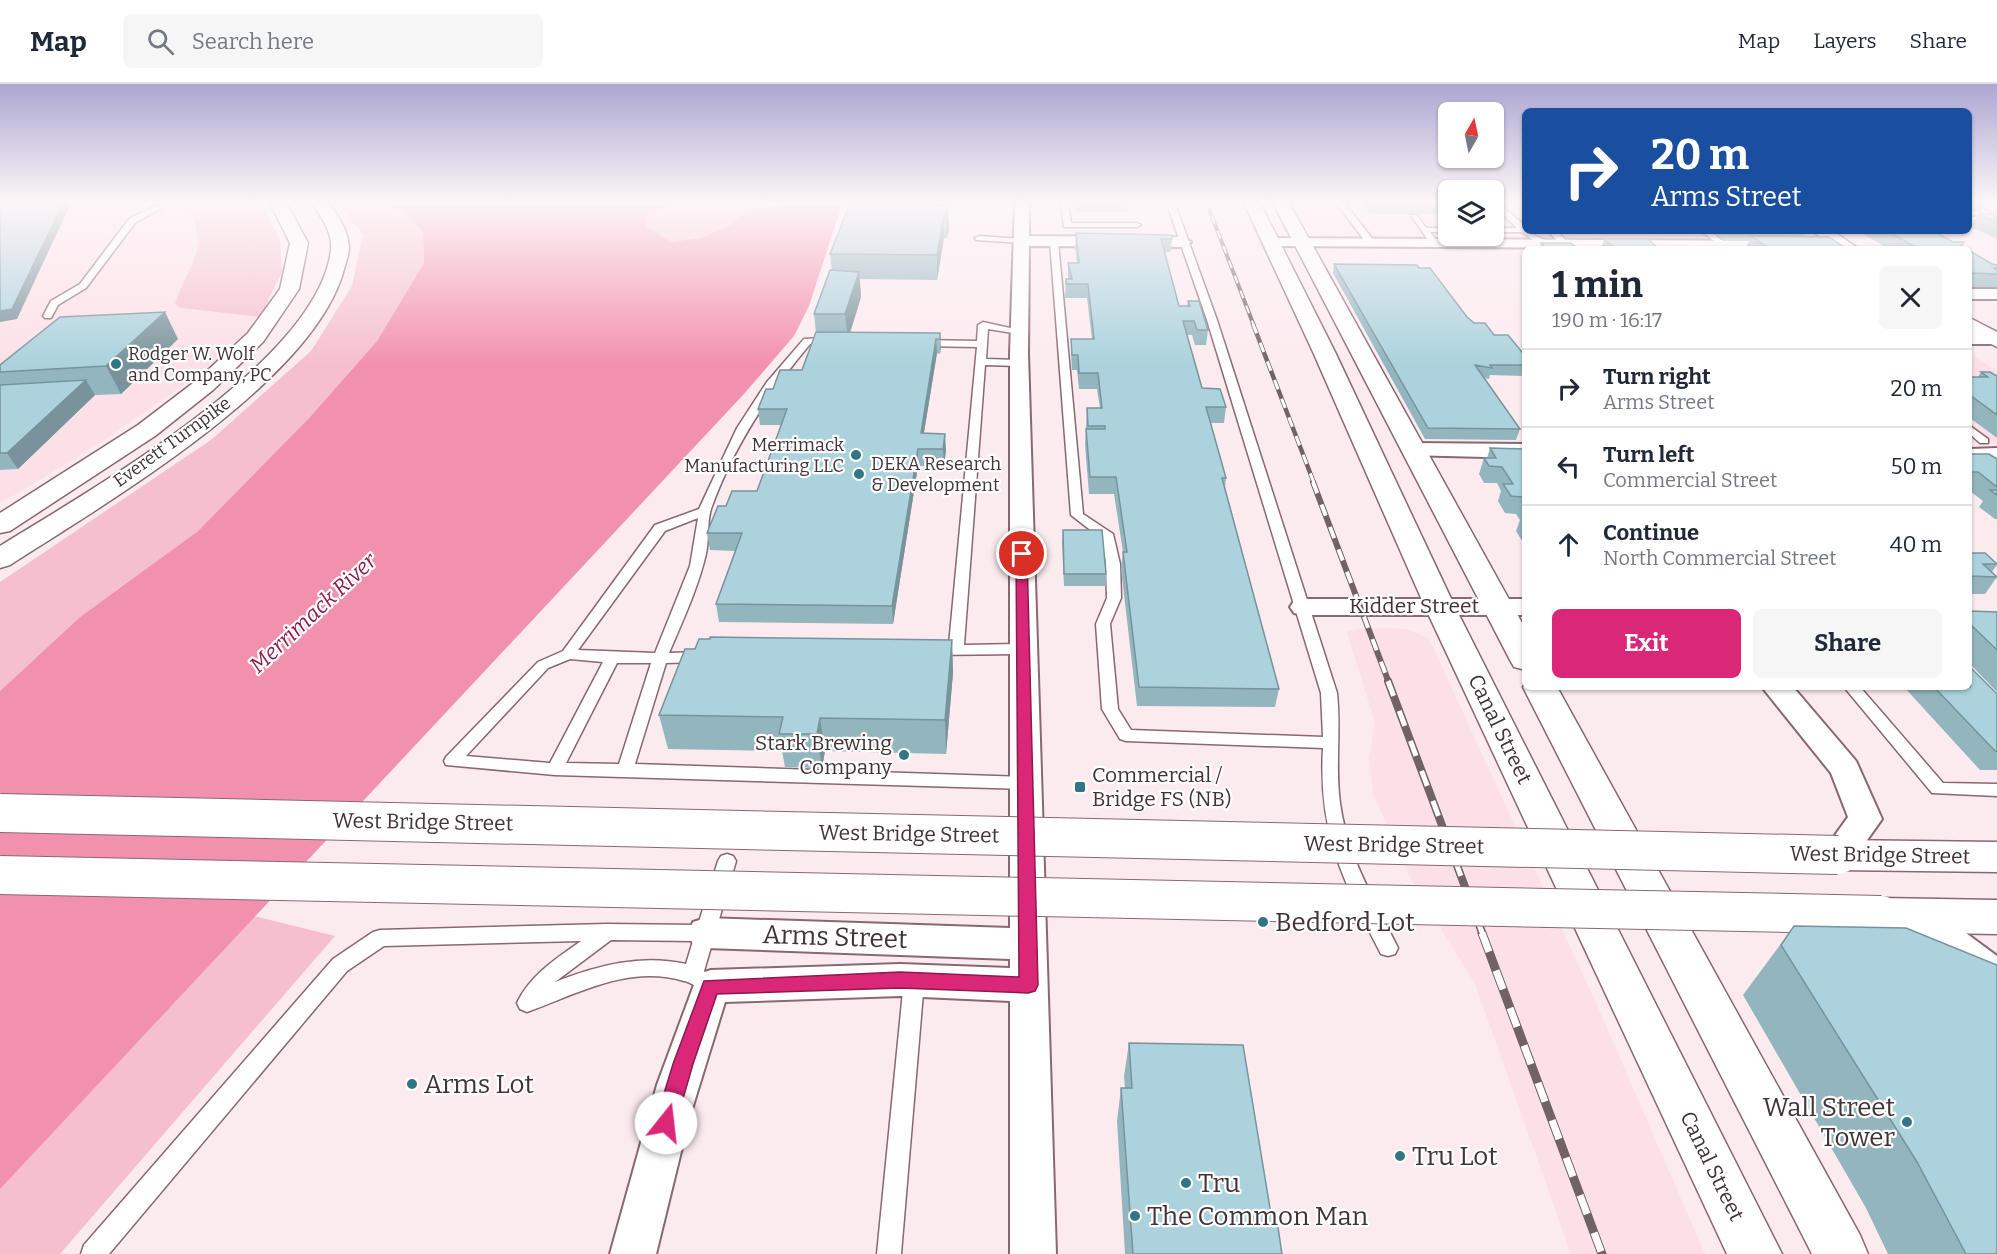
<!DOCTYPE html>
<meta charset="utf-8">
<style>
body{margin:0;font-family:Bitter,serif;background:#f6f6f7;color:#1f2937;height:100vh;display:flex;flex-direction:column;font-size:22px;white-space:nowrap}
*{box-sizing:border-box;margin:0}
p{font-size:20px;color:#747a83}
.icon{flex:none;width:33px;height:33px;fill:none;stroke:currentColor;stroke-width:2;stroke-linecap:round;stroke-linejoin:round}
.map{position:relative;flex:1;overflow:hidden}
.sheet{position:absolute;left:1522px;top:162px;width:450px;height:444px;display:flex;flex-direction:column;background:#fff;border-radius:9px;box-shadow:0 2px 4px #0004}
.sheet>*{flex:none}
.top-card{position:absolute;left:1522px;top:24px;width:450px;height:126px;border-radius:9px;box-shadow:0 2px 4px #0004;background:#1a4fa0;color:#fff;overflow:hidden}
.needle{width:39px;rotate:9deg}
.controls{position:absolute;left:1438px;top:18px;display:grid;gap:12px}
.controls a{display:grid;place-items:center;width:66px;height:66px;border-radius:9px;background:#fff;box-shadow:0 2px 4px #0004;font-size:30px}
.pin{position:absolute;display:grid;place-items:center;width:51px;height:51px;color:#fff;margin:-26px;border:3px solid #fff;border-radius:50%;box-shadow:0 2px 6px #0007}
.me{position:absolute;width:66px;margin:-33px;rotate:16deg;stroke-linejoin:round;filter:drop-shadow(0 0 4px #0008)}
.turn{display:flex;align-items:center;gap:21px;height:126px;padding:0 30px;font-size:27px}
.turn .icon{width:78px;height:78px;stroke-width:2.5}
.turn b{display:block;font-size:42px;line-height:51px}
.round{display:grid;place-items:center;flex:none;width:63px;height:63px;border-radius:9px;background:#f6f6f7}
.head{display:flex;align-items:center;justify-content:space-between;height:102px;padding:0 30px}
h1{font-size:36px;font-weight:700;line-height:45px}
.primary-button{display:flex;gap:12px;margin-top:auto;padding:12px 30px}
.primary-button a{flex:1;height:69px;border-radius:9px;background:#db2777;color:#fff;font-size:24px;font-weight:700;line-height:69px;text-align:center}
.primary-button a+a{background:#f6f6f7;color:#1f2937}
ul{padding:0;list-style:none}
li{display:flex;align-items:center;gap:18px;height:78px;padding:0 30px;border-top:2px solid #e0e1e3}
li div{flex:1}
li b{display:block;font-size:22px}
li em{font-style:normal}
header{display:flex;align-items:center;gap:36px;box-sizing:border-box;height:84px;padding:0 30px;background:#fff;border-bottom:2px solid #e0e1e3}
header strong{font-size:28px}
nav{display:flex;gap:33px;margin-inline-start:auto;font-size:21px}
.search{width:420px;height:54px;background:#f6f6f7;display:flex;align-items:center;gap:15px;box-sizing:border-box;padding:0 21px;border-radius:9px;color:#747a83;font-size:22px}
.map>svg:first-child{display:block}
.built{fill:#fce0e7}
.green{fill:#f6bfcd}
.water{fill:#f291ae}
.lines{fill:none;stroke-linecap:round;stroke-linejoin:round}
.lane-casing{stroke:#896870;stroke-width:3}
.street-casing{stroke:#896870;stroke-width:4}
.secondary-casing{stroke:#896870;stroke-width:3}
.primary-casing{stroke:#896870;stroke-width:3}
.highway-casing{stroke:#896870;stroke-width:3}
.lane{fill:#fff;fill-rule:evenodd}
.street{fill:#fff;fill-rule:evenodd}
.secondary{fill:#fff;fill-rule:evenodd}
.primary{fill:#fff;fill-rule:evenodd}
.highway{fill:#fff;fill-rule:evenodd}
.rail-far4-casing{stroke:#716266;stroke-width:4}
.rail-far3-casing{stroke:#716266;stroke-width:4.5}
.rail-far2-casing{stroke:#716266;stroke-width:6}
.rail-far1-casing{stroke:#716266;stroke-width:8}
.rail-casing{stroke:#716266;stroke-width:9}
.rail-far4{stroke:#fff;stroke-width:2;stroke-dasharray:8;stroke-linecap:butt}
.rail-far3{stroke:#fff;stroke-width:3;stroke-dasharray:10;stroke-linecap:butt}
.rail-far2{stroke:#fff;stroke-width:4;stroke-dasharray:12;stroke-linecap:butt}
.rail-far1{stroke:#fff;stroke-width:5;stroke-dasharray:16;stroke-linecap:butt}
.rail{stroke:#fff;stroke-width:7;stroke-dasharray:20;stroke-linecap:butt}
.secondary-bridge-casing{stroke:#896870;stroke-width:40;stroke-linecap:butt}
.secondary-bridge{stroke:#fff;stroke-width:38}
.wall{fill:#93b5be}
.shaded-wall{fill:#78939b}
.building{fill:#abd2dd;stroke:#78939b;stroke-width:1.5}
.route{fill:#db2777;stroke:#8e194d;stroke-width:1.5}
.poi-dot{fill:#327586;stroke:#fff;stroke-width:2}
.labels{text-anchor:middle;dominant-baseline:central;stroke-width:4.5;stroke-linejoin:round;paint-order:stroke}
.far-poi-label{font-size:18px;fill:#423337;stroke:#fff;text-anchor:start}
.far-street-label{font-size:18px;fill:#423337;stroke:#fff}
.street-label{font-size:21px;fill:#423337;stroke:#fff}
.poi-label{font-size:21px;fill:#423337;stroke:#fff;text-anchor:end}
.water-label{font-size:22px;font-style:italic;fill:#8e1d4b;stroke:#fff}
.near-poi-label{font-size:26px;fill:#423337;stroke:#fff;text-anchor:start}
.near-street-label{font-size:26px;fill:#423337;stroke:#fff}
</style>
<header>
<strong>Map</strong>
<div class="search"><svg class="icon" aria-label="search" viewBox="0 0 24 24"><circle cx="10" cy="10" r="6"/><path d="M15 15l6 6"/></svg>Search here</div>
<nav><a>Map</a><a>Layers</a><a>Share</a></nav>
</header>
<div class="map">
<svg width="1997" height="1170" viewBox="0 0 1997 1170">
<rect width="100%" height="100%" fill="#fbebef"/>
<!-- built -->
<path class="built" d="M0,117H185L197,138L199,150L191,182L175,220L182,224L260,233L248,251L185,300L100,359L15,411L0,418Z
M1295,117H1449V152H1494V117H1525L1526,147H1699L1712,156L1315,153Z
M1970,269L1997,287V360L1970,359Z
M1390,544L1405,545L1429,554L1601,930L1705,1170H1571L1475,900L1411,796L1373,710L1369,675L1375,639L1347,548L1357,545Z"/>
<!-- green -->
<path class="green" d="M185,117H253L265,127L280,156L282,188L260,233L181,224L175,220C190,175 212,165 185,117Z
M336,117H385L405,130L423,148L424,179L377,257L310,333L198,447L80,533L0,607V498L211,356L311,267L352,202L363,151Z
M680,117H796C784,122 771,121 759,125C745,129 738,137 726,144C709,153 690,156 671,158L647,143L645,135L650,129Z
M254,832L335,852L60,1170H0V1104Z"/>
<!-- water -->
<path class="water" d="M385,117H680L650,129L645,135L647,143L671,158L701,154L727,143L740,133L761,124L783,122L795,117H843L809,222L794,252L743,311L0,1105V607L80,533L198,447L310,333L377,257L424,179L423,148L405,130Z"/>
<g class="lines">
<defs>
<path id="lane" d="M1060,117H1068L1071,139H1137L1141,141L1137,143H1064Z
M1166,117H1174L1217,236L1337,609C1341,646 1335,683 1340,719C1347,772 1375,817 1398,864L1395,870L1388,872L1381,870C1343,796 1318,750 1323,664L1126,657L1120,655L1102,625L1096,540L1107,514L1106,480L1102,455L1071,431L1050,157L1054,155L1058,157L1083,430L1113,450L1120,480L1121,514L1110,540L1118,625L1131,646L1323,653L1321,609L1207,236Z
M1335,117H1343L1374,157V161H1368Z
M1494,117H1497L1526,143V147L1548,158V162H1542L1522,148H1494V144H1517L1494,122Z
M1520,117H1526V121Z
M1971,117H1981L1997,125V130Z
M154,122L161,124L135,139L86,204L58,221L51,234H45L43,232L51,217L80,200L129,135Z
M1411,131H1417L1426,144H1449V148H1430L1439,160L1432,162Z
M1548,147H1557L1569,160L1562,162Z
M1701,147H1710L1733,165H1724Z
M979,152L1020,155L1024,157L1020,159L976,156L975,154Z
M983,238L1024,247L1019,250L988,245L986,275L1019,276L1024,279L1019,282L985,281L964,561L1023,560L1030,565L1023,570L934,571L929,569L927,566L929,563L949,561L977,263L921,262L916,259L921,256L977,257L978,241Z
M823,254L828,257L826,259L810,260C769,309 733,363 711,425C707,437 709,456 706,470C698,504 683,536 669,569L700,568L707,573L700,578L666,579L635,680L1025,693L1031,695L1033,699L1031,703L1025,705L555,691L446,681L444,677L446,673L538,578L563,567L655,441L699,425L737,344L767,298L804,255ZM698,434L690,482L655,569L578,566L665,447ZM570,575L603,578L550,679L466,672L548,584ZM617,579H651L619,680L566,679Z
M1970,342L1988,355V359H1980L1970,350Z
M1844,603H1860L1943,699L1997,700V712L1932,709Z
M727,770L733,772L736,777L704,887L711,896L708,902L701,905C695,902 690,898 684,897C629,880 577,910 527,928L520,925L517,919C530,891 557,874 581,857L384,862L347,887L109,1170H81L84,1161L333,875L373,848L380,846L607,840L698,841L718,777L721,772ZM611,856L693,857L686,880C641,870 598,881 555,898Z
M914,888L921,891L924,897L901,1170H877L904,897L907,891Z"/>
<path id="street" d="M1015,117H1029V152L1183,153L1191,158L1183,163L1029,162L1028,270L1056,1170H1010V917L900,912L725,918L689,1035L656,1170H610L657,1001L698,890L711,886L900,880L1010,884V875L706,864L693,860L688,849L693,838L706,834L1010,844V270Z
M1970,133H1997V141H1970Z
M1271,154L1784,157L1792,162L1790,165L1266,162L1263,159L1266,156Z
M1970,205H1997V215H1970Z
M1970,249L1997,250V260H1970Z
M1413,359L1526,360V374L1405,371L1402,366L1405,361Z
M1997,364V378L1970,377V365Z
M1303,515H1526V531H1303L1294,529L1290,523L1294,517Z
M1762,603H1793L1856,677L1882,735L1850,780L1838,784L1826,780L1821,771L1848,733L1831,689Z
M1915,816L1928,821L1997,872V909L1984,904L1902,841L1897,831L1902,821Z"/>
<path id="secondary" d="M1243,117H1259L1335,268L1455,523L1782,1170H1727L1425,523L1313,268Z
M1272,117H1288L1526,546V586L1514,583L1510,576Z
M1526,599V603H1557L1860,1151L1868,1170H1812L1523,603Z
M1838,756L1997,758V788L1838,786L1824,782L1818,771L1824,760Z
M1881,814L1997,816V850L1881,848L1866,843L1860,831L1866,819Z"/>
<path id="primary" d="M1812,147H1833L1859,165H1837Z
M1970,234L1997,248V263L1970,249Z"/>
<path id="highway" d="M269,117H285L308,159L299,205L263,258L213,306L155,352L10,447L0,449V429L138,341L197,296L248,249L280,205L290,159Z
M310,117L328,119C338,131 348,146 349,163C349,170 346,178 344,185C315,297 106,419 10,481L0,484V462C90,406 318,278 331,166C333,147 320,131 310,117Z"/>
</defs>
<!-- lane casing -->
<use href="#lane" class="lane-casing"/>
<!-- street casing -->
<use href="#street" class="street-casing"/>
<!-- secondary casing -->
<use href="#secondary" class="secondary-casing"/>
<!-- primary casing -->
<use href="#primary" class="primary-casing"/>
<!-- highway casing -->
<use href="#highway" class="highway-casing"/>
<!-- lane -->
<use href="#lane" class="lane"/>
<!-- street -->
<use href="#street" class="street"/>
<!-- secondary -->
<use href="#secondary" class="secondary"/>
<!-- primary -->
<use href="#primary" class="primary"/>
<!-- highway -->
<use href="#highway" class="highway"/>
<defs>
<path id="rail-far4" d="M1206,117L1254,242"/>
<path id="rail-far3" d="M1253,240L1314,399"/>
<path id="rail-far2" d="M1313,398L1389,599"/>
<path id="rail-far1" d="M1388,597L1483,851"/>
<path id="rail" d="M1482,849L1602,1170"/>
</defs>
<!-- rail-far4 casing -->
<use href="#rail-far4" class="rail-far4-casing"/>
<!-- rail-far3 casing -->
<use href="#rail-far3" class="rail-far3-casing"/>
<!-- rail-far2 casing -->
<use href="#rail-far2" class="rail-far2-casing"/>
<!-- rail-far1 casing -->
<use href="#rail-far1" class="rail-far1-casing"/>
<!-- rail casing -->
<use href="#rail" class="rail-casing"/>
<!-- rail-far4 -->
<use href="#rail-far4" class="rail-far4"/>
<!-- rail-far3 -->
<use href="#rail-far3" class="rail-far3"/>
<!-- rail-far2 -->
<use href="#rail-far2" class="rail-far2"/>
<!-- rail-far1 -->
<use href="#rail-far1" class="rail-far1"/>
<!-- rail -->
<use href="#rail" class="rail"/>
<defs>
<path id="secondary-bridge" d="M0,729L1838,771
M0,791L1881,831"/>
</defs>
<!-- secondary-bridge casing -->
<use href="#secondary-bridge" class="secondary-bridge-casing"/>
<!-- secondary-bridge -->
<use href="#secondary-bridge" class="secondary-bridge"/>
</g>
<!-- wall -->
<path class="wall" d="M849,117H935L934,121H948L949,144L947,154H944L937,196L860,195L861,213L850,248L940,249V270L937,269L924,349L946,366L944,382H918L893,540L719,538L716,520L735,467L710,466L707,449L726,422L757,407L781,341H760L758,325L773,305L802,286L816,249L814,230L832,187L830,170L851,118Z
M1075,117H1127V128H1076Z
M1361,117H1449V130H1370Z
M1970,117L1984,119L1980,128L1970,127Z
M1978,130H1997V155L1971,143Z
M1592,147H1666L1665,148H1593Z
M1712,147H1806L1803,153L1847,165H1745L1749,157H1725Z
M1858,147H1933L1965,165H1889Z
M1076,149L1172,155L1171,168H1164L1179,222H1187L1188,217L1208,246L1206,261H1195L1192,251H1187L1202,304L1226,323L1224,339H1211L1226,394L1225,403L1279,605L1275,623L1137,622L1121,485L1123,468L1114,410H1089L1085,361L1087,324H1100L1097,305H1079L1077,286H1072L1071,270V255H1092L1087,214H1065L1066,195H1068V179H1077L1075,163Z
M1604,155L1659,165H1601Z
M1541,159L1578,165H1539Z
M1970,167L1992,180L1997,181V202L1996,203H1970Z
M1334,180L1419,184L1467,233L1526,273V292L1490,291L1489,295L1484,294L1520,345L1516,356L1425,355L1333,189Z
M178,255L121,310L95,311L18,385L0,386V281Z
M1981,288L1997,292V354L1970,334V293H1978Z
M1490,364L1526,366V460H1524L1516,447L1520,436L1516,430L1505,429L1498,417L1501,407L1497,399H1484L1479,390L1484,374H1487Z
M1970,370L1997,375V435H1995L1979,423L1983,417L1970,407Z
M1063,446L1106,490V502H1064L1062,458Z
M1970,468L1997,480V481L1992,488L1997,493L1985,510H1970Z
M1970,527L1997,528V608L1970,580Z
M952,556L953,589L946,670L825,667L822,684L785,683L782,667L668,665L659,631L695,565Z
M1904,603H1970L1997,610V686H1980Z
M1794,842L1997,1170H1888L1866,1124L1743,911Z
M1129,959L1282,1170H1125L1117,1037L1121,1004H1125L1124,992Z"/>
<!-- shaded-wall -->
<path class="shaded-wall" d="M0,117H22L0,120Z
M64,117H68L70,121L17,235L0,238V227Z
M929,117H935L929,144L928,121Z
M948,121L949,144L947,154V131Z
M944,131V154L937,196V171Z
M859,188L861,213L848,256L845,230Z
M165,228L178,255L121,310L106,282Z
M940,249L941,264L940,270Z
M936,255L937,269L921,366V349Z
M86,296L95,311L18,385L7,369Z
M945,350L946,366L944,382L943,365Z
M918,365V382L893,540L892,522Z
M952,556L953,589L946,670L945,636Z
M820,634L825,667L822,684L817,650Z"/>
<!-- building -->
<path class="building" d="M31,117H64L12,225L0,227V121Z
M851,117H929L928,121H948L947,131H944L937,171L830,170Z
M1970,117H1980L1984,119H1970Z
M1978,130H1997V138Z
M1887,147H1933L1953,158H1964L1961,162L1965,165H1919Z
M1076,149L1171,151L1172,155H1161L1179,222H1190L1188,217H1199L1208,246H1197L1194,237H1183L1202,304L1220,305L1226,323H1206L1226,394H1222L1279,605L1139,603L1123,468H1127L1116,393H1090L1086,345H1105V342H1088L1087,324H1102L1098,289H1079L1078,271H1072L1071,255H1094L1088,200H1066V195H1072L1068,179H1079Z
M1751,152L1829,153L1847,165H1770Z
M1604,155H1648L1659,165H1616Z
M1541,159H1571L1578,165H1547Z
M1970,167L1992,180L1997,181V184H1994L1997,186V190L1970,189Z
M1334,180L1417,181L1419,184H1430L1467,233L1474,239H1485L1494,251H1508L1526,273V281H1490L1492,284L1475,281L1520,345L1428,344Z
M830,186L859,188L845,230H814Z
M165,228L106,282L0,288V281L60,233Z
M816,248L940,249V255H936L921,349L945,350L943,365H918L892,522L716,520L742,449H707L718,422H726L732,407H757L787,325H758L766,305H773L780,286H802Z
M1981,288H1990L1997,292V331L1970,311V293H1988Z
M86,296L7,369H0V301Z
M1490,364L1525,365L1526,366V418L1522,413L1511,412L1503,400H1513L1502,383L1489,382L1484,374H1496Z
M1970,370H1989L1997,375V403L1978,388H1970Z
M1990,406H1997V411Z
M1063,446H1102L1106,490H1064Z
M1970,468L1971,469H1985L1997,480H1983L1997,493L1970,492Z
M1970,527L1997,528V566L1970,540Z
M710,553L952,556L945,636L820,634L817,650H779L783,633L659,631L685,565H695L699,555H710Z
M1970,583L1997,610V667H1995L1934,603H1970Z
M1794,842L1906,844L1997,881V1170H1966L1917,1078L1781,861Z
M1129,959L1243,961L1271,1130H1276L1282,1170H1133L1121,1004H1132Z"/>
<!-- sky -->
<linearGradient id="sky" x2="0" y2="1"><stop stop-color="#aca6d1"/><stop offset="0.42" stop-color="#fdf6f8"/><stop offset="1" stop-color="#fdf6f8" stop-opacity="0"/></linearGradient>
<rect width="1997" height="281" fill="url(#sky)"/>
<!-- route -->
<path class="route" d="M1022,466L1027,470L1038,901L1035,907L1028,909L900,904L717,910L693,980L676,1039L673,1046L666,1049L658,1046L655,1039L673,980L704,897L900,888L1019,893L1016,470Z"/>
<!-- markers -->
<g class="poi-dot">
<circle cx="116" cy="280" r="6"/>
<circle cx="856" cy="371" r="6"/>
<circle cx="859" cy="390" r="6"/>
<circle cx="904" cy="671" r="6"/>
<rect x="1074" y="697" width="12" height="12" rx="3"/>
<circle cx="1263" cy="838" r="6"/>
<circle cx="412" cy="1000" r="6"/>
<circle cx="1907" cy="1038" r="6"/>
<circle cx="1400" cy="1072" r="6"/>
<circle cx="1186" cy="1099" r="6"/>
<circle cx="1135" cy="1132" r="6"/>
</g>
<g class="labels">
<!-- far-poi labels -->
<g class="far-poi-label">
<text x="128" y="270">Rodger W. Wolf<tspan x="128" dy="21">and Company, PC</tspan></text>
<text x="844" y="361" text-anchor="end">Merrimack<tspan x="844" dy="21">Manufacturing LLC</tspan></text>
<text x="871" y="380">DEKA Research<tspan x="871" dy="21">&amp; Development</tspan></text>
</g>
<!-- far-street labels -->
<g class="far-street-label">
<text transform="translate(172 358) rotate(-36)">Everett Turnpike</text>
</g>
<!-- street labels -->
<g class="street-label">
<text x="1414" y="522">Kidder Street</text>
<text transform="translate(1500 645) rotate(64)">Canal Street</text>
<text transform="translate(423 738) rotate(1)">West Bridge Street</text>
<text transform="translate(909 750) rotate(1)">West Bridge Street</text>
<text transform="translate(1394 761) rotate(1)">West Bridge Street</text>
<text transform="translate(1880 771) rotate(1)">West Bridge Street</text>
<text transform="translate(1712 1082) rotate(64)">Canal Street</text>
</g>
<!-- poi labels -->
<g class="poi-label">
<text x="892" y="659">Stark Brewing<tspan x="892" dy="24">Company</tspan></text>
<text x="1092" y="691" text-anchor="start">Commercial /<tspan x="1092" dy="24">Bridge FS (NB)</tspan></text>
</g>
<!-- water labels -->
<g class="water-label">
<text transform="translate(313 529) rotate(-43)">Merrimack River</text>
</g>
<!-- near-poi labels -->
<g class="near-poi-label">
<text x="1275" y="838">Bedford Lot</text>
<text x="424" y="1000">Arms Lot</text>
<text x="1895" y="1023" text-anchor="end">Wall Street<tspan x="1895" dy="30">Tower</tspan></text>
<text x="1412" y="1072">Tru Lot</text>
<text x="1198" y="1099">Tru</text>
<text x="1147" y="1132">The Common Man</text>
</g>
<!-- near-street labels -->
<g class="near-street-label">
<text transform="translate(835 853) rotate(2)">Arms Street</text>
</g>
</g>
</svg>
<div class="controls">
<a><svg class="needle" viewBox="-14 -14 28 28"><path d="M0-13l5 13h-10z" fill="#e53935"/><path d="M0 13l5-13h-10z" fill="#747a83"/></svg></a>
<a><svg class="icon" aria-label="layers" viewBox="0 0 24 24"><path d="M12 4l9 5-9 5-9-5zM3 14l9 5 9-5"/></svg></a>
</div>
<div class="pin" style="left:1022px;top:470px;background:#d93025"><svg class="icon" aria-label="arrive" viewBox="0 0 24 24"><path d="M6 21V4h12l-3 4 3 4H6"/></svg></div>
<svg class="me" style="left:666px;top:1039px" viewBox="-20 -20 40 40"><circle r="19" fill="#fff"/><path d="M0-13L10 11 0 6-10 11z" fill="#db2777"/></svg>
<div class="top-card">
<div class="turn"><svg class="icon" aria-label="right" viewBox="0 0 24 24"><path d="M7 20v-9h11M14 6l5 5-5 5"/></svg><div><b>20 m</b>Arms Street</div></div>
</div>
<section class="sheet">
<div class="head"><div><h1>1 min</h1><p>190 m · 16:17</p></div><a class="round"><svg class="icon" aria-label="close" viewBox="0 0 24 24"><path d="M6 6l12 12M18 6L6 18"/></svg></a></div>
<ul>
<li><svg class="icon" aria-label="right" viewBox="0 0 24 24"><path d="M7 20v-9h11M14 6l5 5-5 5"/></svg><div><b>Turn right</b><p>Arms Street</p></div><em>20 m</em></li>
<li><svg class="icon" aria-label="left" viewBox="0 0 24 24"><path d="M17 20v-9H6M10 6l-5 5 5 5"/></svg><div><b>Turn left</b><p>Commercial Street</p></div><em>50 m</em></li>
<li><svg class="icon" aria-label="ahead" viewBox="0 0 24 24"><path d="M12 20V5M6 11l6-6 6 6"/></svg><div><b>Continue</b><p>North Commercial Street</p></div><em>40 m</em></li>
</ul>
<div class="primary-button"><a>Exit</a><a>Share</a></div>
</section>
</div>
